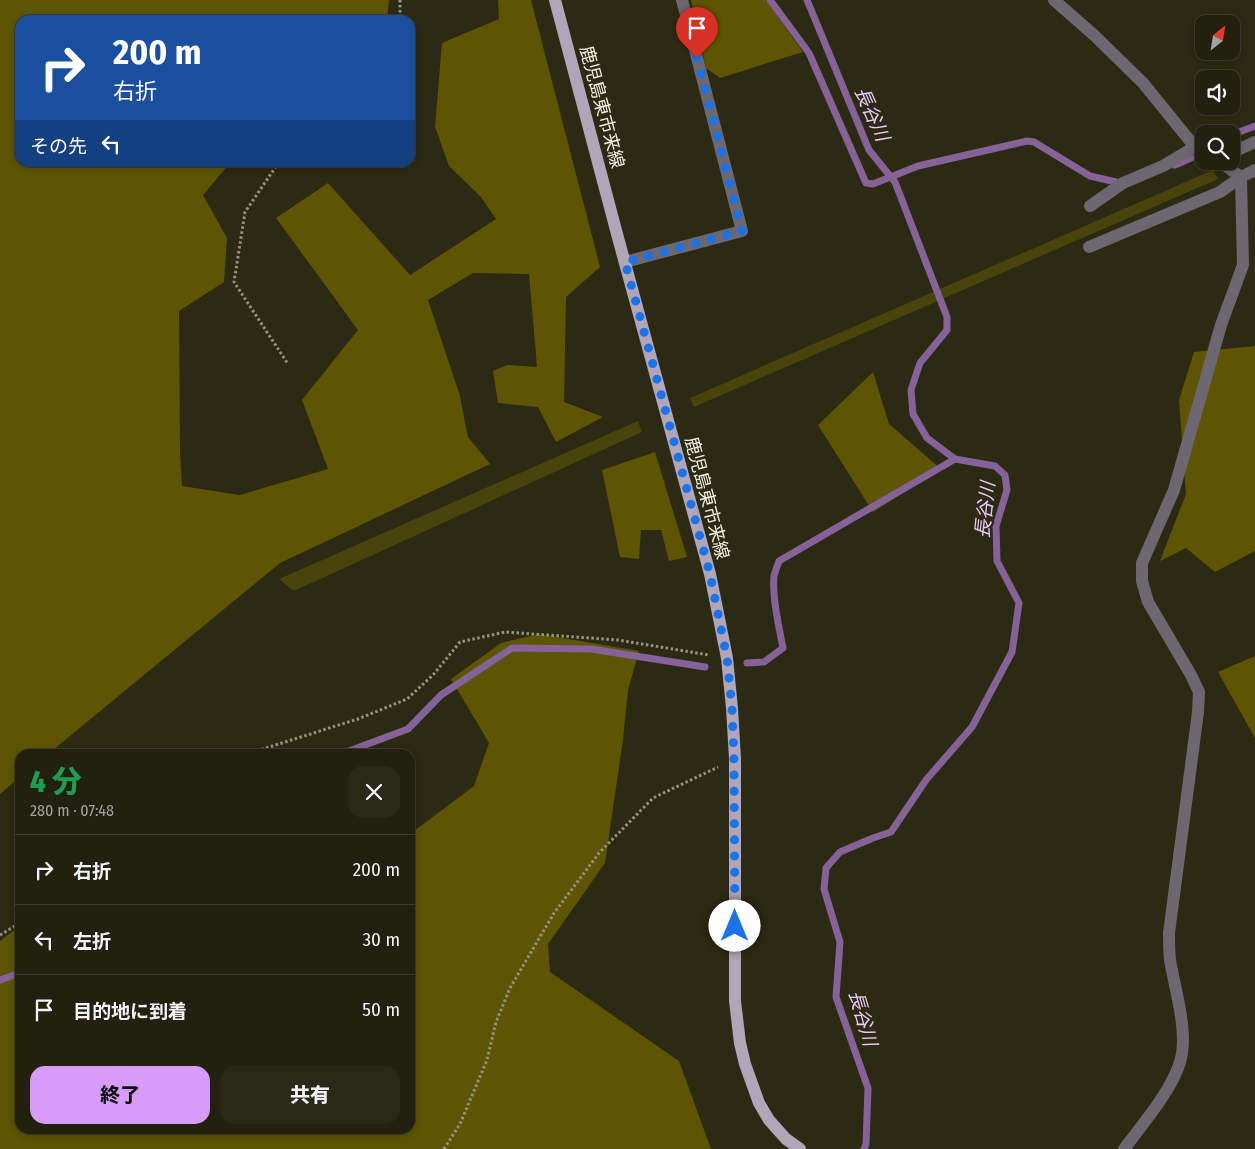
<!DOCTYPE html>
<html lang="ja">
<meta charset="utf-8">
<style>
body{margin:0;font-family:"Fira Sans Condensed","Noto Sans JP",sans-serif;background:#2a2817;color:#f1f3f6;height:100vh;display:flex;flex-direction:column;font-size:19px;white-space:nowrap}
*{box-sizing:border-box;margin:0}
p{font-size:16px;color:#a2a39e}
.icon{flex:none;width:28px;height:28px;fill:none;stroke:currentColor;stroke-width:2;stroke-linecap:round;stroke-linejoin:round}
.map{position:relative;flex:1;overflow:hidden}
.drawer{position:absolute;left:15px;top:749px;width:400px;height:385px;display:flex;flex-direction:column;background:#22200e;border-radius:15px;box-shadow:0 2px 8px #0003,0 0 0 1px #3f3e2e}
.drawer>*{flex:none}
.banner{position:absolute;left:15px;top:15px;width:400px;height:152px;border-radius:15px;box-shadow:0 2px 8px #0003,0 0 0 1px #3f3e2e;background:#1a4fa0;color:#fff;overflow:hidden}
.needle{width:32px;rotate:30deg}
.buttons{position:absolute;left:1195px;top:15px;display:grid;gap:10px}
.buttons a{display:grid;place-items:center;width:45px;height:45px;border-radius:10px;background:#22200e;box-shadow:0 2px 8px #0003,0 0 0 1px #3f3e2e;font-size:25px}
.pin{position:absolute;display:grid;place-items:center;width:42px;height:42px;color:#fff;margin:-51px -21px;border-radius:50% 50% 50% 0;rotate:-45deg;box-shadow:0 0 5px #0007}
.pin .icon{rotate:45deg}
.me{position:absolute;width:55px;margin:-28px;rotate:0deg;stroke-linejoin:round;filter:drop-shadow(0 0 4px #0008)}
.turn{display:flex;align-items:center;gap:18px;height:105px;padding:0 15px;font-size:22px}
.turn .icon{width:65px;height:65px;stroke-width:2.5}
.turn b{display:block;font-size:35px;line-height:42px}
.then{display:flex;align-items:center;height:48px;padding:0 15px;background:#0003;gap:10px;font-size:19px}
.round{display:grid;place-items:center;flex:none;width:52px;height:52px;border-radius:15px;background:#2a2817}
.summary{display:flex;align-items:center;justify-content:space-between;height:85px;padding:0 15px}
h1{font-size:30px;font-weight:800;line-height:38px;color:#1e9e55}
.cta{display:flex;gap:10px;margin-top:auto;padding:10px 15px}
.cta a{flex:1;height:58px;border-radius:15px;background:#d79bf9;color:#111;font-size:20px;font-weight:800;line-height:58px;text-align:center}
.cta a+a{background:#2a2817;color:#f1f3f6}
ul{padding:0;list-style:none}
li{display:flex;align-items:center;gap:15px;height:70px;padding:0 15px;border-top:1px solid #3f3e2e}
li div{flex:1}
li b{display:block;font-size:19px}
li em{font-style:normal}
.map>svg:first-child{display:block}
.green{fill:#49430c}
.forest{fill:#5d5502}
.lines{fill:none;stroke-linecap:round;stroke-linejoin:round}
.stream{stroke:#856298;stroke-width:7}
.path{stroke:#959380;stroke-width:3;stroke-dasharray:2.5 2.5;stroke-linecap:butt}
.minor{stroke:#6d6771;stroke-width:12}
.major{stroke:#b1a5b9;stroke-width:12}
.route{stroke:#1a73e8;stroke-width:9;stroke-dasharray:0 16.2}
.labels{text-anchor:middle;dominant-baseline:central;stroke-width:5;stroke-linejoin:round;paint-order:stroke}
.street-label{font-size:18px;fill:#f2f0e2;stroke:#2d2a13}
.water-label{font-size:19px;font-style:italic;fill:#e8cafa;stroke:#2d2a13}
</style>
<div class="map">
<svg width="1255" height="1149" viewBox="0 0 1255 1149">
<rect width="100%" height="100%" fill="#2d2a13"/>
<!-- green -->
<path class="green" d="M1213,170L1218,179L694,407L690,398Z
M638,421L642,432L294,591L279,579Z"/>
<!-- forest -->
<path class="forest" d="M0,0H389L387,20H20V162L230,163L203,195L227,238L224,282L179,311L180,452L182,486L240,495L328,469L302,400L358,330L276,218L328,183L410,275L496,219L481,197L449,166L435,127L442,43L499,19L498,0H531L600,267L566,297L564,402L603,417L556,442L538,407L498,403L493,371L507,365L537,367L529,274L473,273L428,300L460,396L468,437L490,464L280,563L48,754H20V777L0,794Z
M691,0H766L803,52L720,78L706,68Z
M1255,346V551L1215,572L1186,548L1160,561L1186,494L1179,400L1194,352Z
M873,372L889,424L941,469L873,512L818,425Z
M655,452L687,557L669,561L661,530H641L639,559L620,557L602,470Z
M539,634L639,651L628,690L623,740L605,863L548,944L550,972L679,1061L711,1149H0V941L20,926V1129H410V834L474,786L489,743L451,679L501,643Z
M1255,656V738L1218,672Z"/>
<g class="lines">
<!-- stream -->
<path class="stream" d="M770,0L809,53L866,183L873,184L918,166L1027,141L1034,142L1090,176L1116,182
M807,0L869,150L895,182L947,317V330L920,363L911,390L913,414L927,438L955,459L995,466L1005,475L1007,490L996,526L997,561L1019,603L1012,652L972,727L926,780L891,832L873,838L840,852L826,868L824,889L840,942L836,997L868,1088L866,1144L864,1149
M1231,135L1255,126
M1175,165L1191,158
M747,663L764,662L783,648C779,627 772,597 774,576C775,571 778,565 779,561L955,459
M341,754L408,729L441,695L512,648L591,649L705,667
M0,980L20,973"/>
<!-- path -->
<path class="path" d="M400,0V20
M279,162L245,212L234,282L288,364
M335,162H340
M247,754L358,719L407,699L433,675L460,642L505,632L618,640L709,655
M0,935L20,923
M444,1149L460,1124L487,1060L496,1022L510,988L554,913L599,853L653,798L718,767"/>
<!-- minor -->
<path class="minor" d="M1054,0L1095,36L1143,83L1195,147L1204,152
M1231,153L1255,142
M1219,161L1241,177
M1090,206L1123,183L1163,166L1195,147
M1089,247L1220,192L1241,177L1255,170
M625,262L742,231L682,0
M1124,1149C1142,1125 1172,1090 1180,1062C1189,1033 1175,990 1170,960C1169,951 1169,942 1169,933L1198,712L1199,692L1191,675L1148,602L1142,581V563L1174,490L1221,325L1243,265L1241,177"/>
<!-- major -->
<path class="major" d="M555,0L617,234L710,574L727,658L732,708L735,759V1001L740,1043L745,1064L759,1103L769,1120L786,1139L800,1149"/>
</g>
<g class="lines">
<!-- route -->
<path class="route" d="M697,58L742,231L625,262L710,574L727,658L732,708L734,759L735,926"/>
</g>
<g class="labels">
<!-- street labels -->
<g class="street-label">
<text transform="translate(602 107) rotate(75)">鹿児島東市来線</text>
<text transform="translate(707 498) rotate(75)">鹿児島東市来線</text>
</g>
<!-- water labels -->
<g class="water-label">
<text transform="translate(872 114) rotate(66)">長谷川</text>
<text transform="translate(985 510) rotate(-84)">長谷川</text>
<text transform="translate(863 1018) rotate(74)">長谷川</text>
</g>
</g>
</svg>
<div class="buttons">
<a><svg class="needle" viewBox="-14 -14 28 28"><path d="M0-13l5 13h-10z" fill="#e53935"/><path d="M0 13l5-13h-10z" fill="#a2a39e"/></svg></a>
<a><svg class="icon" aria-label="sound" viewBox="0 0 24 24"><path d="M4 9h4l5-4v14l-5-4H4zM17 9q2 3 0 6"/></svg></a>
<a><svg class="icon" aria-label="search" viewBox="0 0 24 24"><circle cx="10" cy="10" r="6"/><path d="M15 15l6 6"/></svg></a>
</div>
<div class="pin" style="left:697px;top:58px;background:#d93025"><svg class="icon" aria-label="arrive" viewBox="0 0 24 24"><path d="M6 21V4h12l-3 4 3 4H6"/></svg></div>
<svg class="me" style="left:735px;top:926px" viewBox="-20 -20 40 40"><circle r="19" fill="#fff"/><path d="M0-13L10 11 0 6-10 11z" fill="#1a73e8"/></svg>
<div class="banner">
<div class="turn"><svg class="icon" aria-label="right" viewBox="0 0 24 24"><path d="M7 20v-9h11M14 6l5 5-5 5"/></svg><div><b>200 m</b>右折</div></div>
<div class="then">その先<svg class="icon" aria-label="left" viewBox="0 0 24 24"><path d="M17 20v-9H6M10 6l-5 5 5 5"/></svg></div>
</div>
<section class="drawer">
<div class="summary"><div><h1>4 分</h1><p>280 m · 07:48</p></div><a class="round"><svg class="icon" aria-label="close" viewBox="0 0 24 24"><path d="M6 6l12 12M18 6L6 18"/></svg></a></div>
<ul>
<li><svg class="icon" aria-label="right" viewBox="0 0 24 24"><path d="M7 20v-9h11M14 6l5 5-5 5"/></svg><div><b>右折</b></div><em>200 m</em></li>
<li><svg class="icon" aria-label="left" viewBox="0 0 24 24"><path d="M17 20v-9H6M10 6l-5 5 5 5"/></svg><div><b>左折</b></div><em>30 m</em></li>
<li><svg class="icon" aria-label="arrive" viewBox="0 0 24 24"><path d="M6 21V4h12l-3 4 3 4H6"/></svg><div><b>目的地に到着</b></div><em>50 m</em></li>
</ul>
<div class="cta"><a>終了</a><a>共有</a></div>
</section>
</div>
